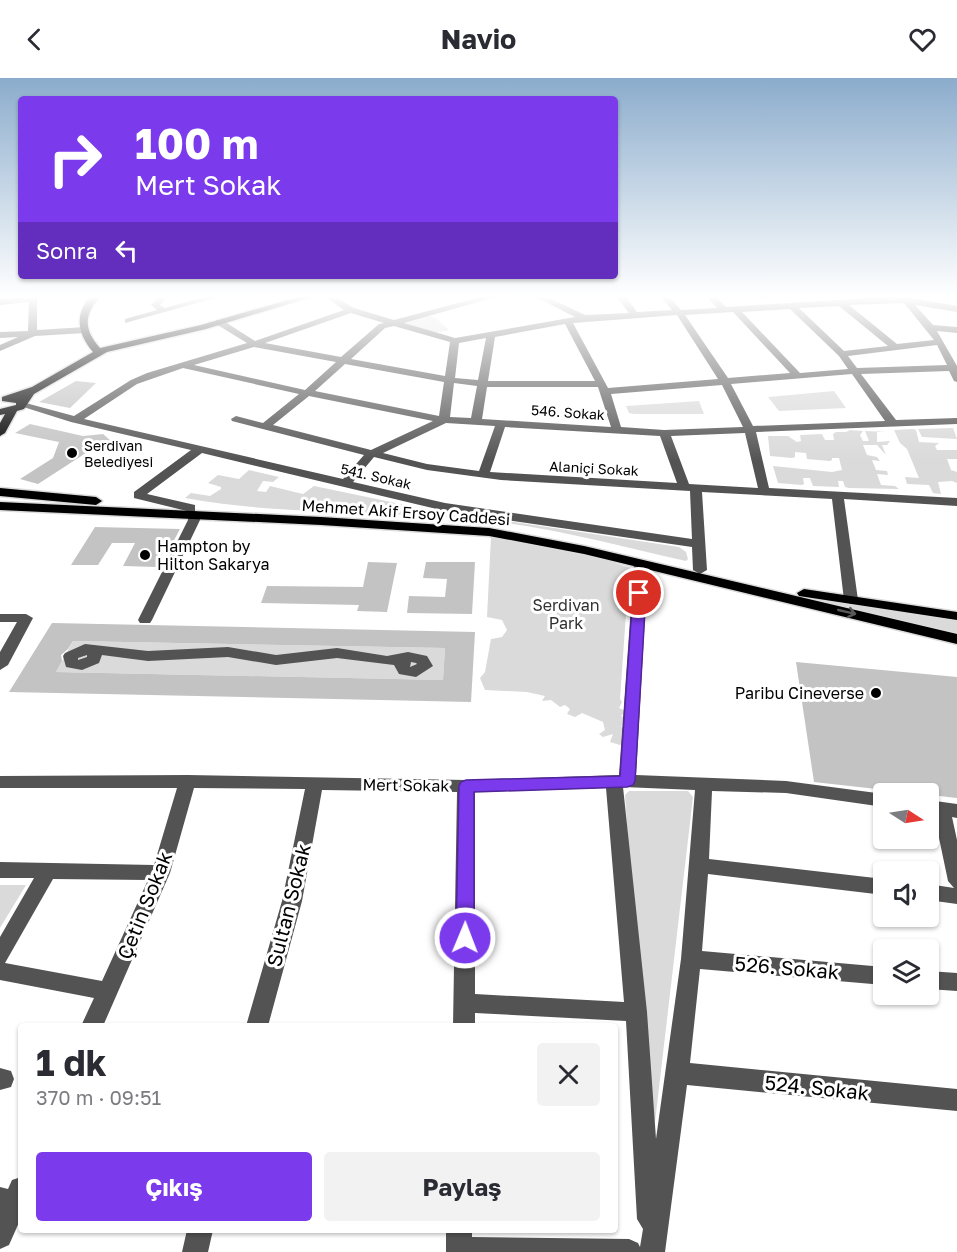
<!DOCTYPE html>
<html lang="tr">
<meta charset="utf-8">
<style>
body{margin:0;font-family:"Golos Text",sans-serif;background:#f2f2f3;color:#2b2b33;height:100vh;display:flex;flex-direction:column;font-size:22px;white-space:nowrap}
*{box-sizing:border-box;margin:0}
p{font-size:20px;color:#7c7c81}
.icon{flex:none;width:33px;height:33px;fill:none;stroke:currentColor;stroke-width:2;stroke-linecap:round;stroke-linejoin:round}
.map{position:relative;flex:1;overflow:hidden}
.panel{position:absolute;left:18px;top:945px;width:600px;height:210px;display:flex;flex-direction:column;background:#fff;border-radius:6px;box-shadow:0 2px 4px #0004}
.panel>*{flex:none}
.hud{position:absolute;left:18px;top:18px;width:600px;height:183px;border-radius:6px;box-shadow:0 2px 4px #0004;background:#7c3aed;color:#fff;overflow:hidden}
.needle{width:39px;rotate:102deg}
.fabs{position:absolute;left:873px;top:705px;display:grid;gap:12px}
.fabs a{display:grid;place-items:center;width:66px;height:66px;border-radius:6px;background:#fff;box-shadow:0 2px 4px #0004;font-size:30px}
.pin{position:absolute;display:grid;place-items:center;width:51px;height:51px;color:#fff;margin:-26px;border:3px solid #fff;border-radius:50%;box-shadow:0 2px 6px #0007}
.me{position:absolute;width:66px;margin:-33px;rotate:1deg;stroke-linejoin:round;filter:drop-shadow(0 0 4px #0008)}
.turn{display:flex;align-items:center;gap:21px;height:126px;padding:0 18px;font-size:27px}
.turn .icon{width:78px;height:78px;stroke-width:2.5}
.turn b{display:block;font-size:42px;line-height:51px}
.then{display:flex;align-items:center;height:57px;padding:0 18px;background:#0003;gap:12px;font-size:22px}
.round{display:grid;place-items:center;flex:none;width:63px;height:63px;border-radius:6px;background:#f2f2f3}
.headline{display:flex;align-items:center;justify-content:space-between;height:102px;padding:0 18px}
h1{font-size:36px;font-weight:700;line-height:45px}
.primary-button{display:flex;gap:12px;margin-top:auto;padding:12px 18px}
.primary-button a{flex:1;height:69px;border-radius:6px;background:#7c3aed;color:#fff;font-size:24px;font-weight:700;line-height:69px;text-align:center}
.primary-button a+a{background:#f2f2f3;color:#2b2b33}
header{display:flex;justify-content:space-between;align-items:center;height:78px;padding:0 18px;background:#fff;font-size:27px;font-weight:700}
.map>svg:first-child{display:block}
.green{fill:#dadada}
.building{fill:#c3c3c3;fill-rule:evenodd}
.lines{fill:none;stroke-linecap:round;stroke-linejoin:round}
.major-casing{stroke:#dbdbdb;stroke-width:3}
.minor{fill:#535353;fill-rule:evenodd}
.major{fill:#000;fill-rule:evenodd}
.oneway{stroke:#595959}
.route{fill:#7c3aed;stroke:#51269a;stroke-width:1.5}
.poi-dot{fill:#000;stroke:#fff;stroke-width:2}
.labels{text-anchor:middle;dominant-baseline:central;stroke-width:6;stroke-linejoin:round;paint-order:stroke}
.far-street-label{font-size:14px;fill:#000;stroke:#fff}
.far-poi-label{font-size:14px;fill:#000;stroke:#fff;text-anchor:start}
.street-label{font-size:16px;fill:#000;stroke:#fff}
.poi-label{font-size:16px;fill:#000;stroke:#fff;text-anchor:start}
.park-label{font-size:16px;fill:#313131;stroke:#fff}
.near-street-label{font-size:20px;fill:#000;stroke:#fff}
</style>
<header><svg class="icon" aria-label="back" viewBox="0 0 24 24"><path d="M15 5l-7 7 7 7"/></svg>Navio<svg class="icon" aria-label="heart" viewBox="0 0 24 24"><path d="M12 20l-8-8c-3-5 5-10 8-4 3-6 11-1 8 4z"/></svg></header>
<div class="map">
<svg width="957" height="1174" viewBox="0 0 957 1174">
<rect width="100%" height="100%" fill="#fff"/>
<!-- green -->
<path class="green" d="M428,238L436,240L449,252L435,255L403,246Z
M834,313L846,330L779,333L768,319Z
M699,323L704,336H634L629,335L626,328Z
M953,350L957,361L922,359L918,351Z
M913,351L916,352L919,364L939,365L935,368L937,372H957V381H947L951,392L957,394V405L952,403L938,404L941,416L933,415L929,407L907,406L905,399L919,400L907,371L900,365L894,352Z
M850,352L863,353L860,357L863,363H869L865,353L886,354L877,353V364L890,363L887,367H882L886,377L877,367H863L867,377L877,379L880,383L872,382L876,392L887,393L888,397L877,396L881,407L895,408L899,411L849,410L845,409L843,403H838L839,409L813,408L810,400H803L804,406L802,407L778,405L773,388L832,394L842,392L839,380H832V382L830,383L807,381L806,375L795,374V379L792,380L770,378L768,358H788L797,364L801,363L800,357L822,356L825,362H834L833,356L836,354H846Z
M249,392L279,399L273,404L263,403L257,413L266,414L270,408L303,416L314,408L415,429L679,469L686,474L688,481L686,483C624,469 562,452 499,444C395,431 288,439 185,420L191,415L210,418L221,411V409L208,405L218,397L239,401Z
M491,459L594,478L634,491V507H628L620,621L622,624L619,630L626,633L621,638L626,640L621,649L624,650L628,665L620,667L610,664L613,656L603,659L599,656L605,652L603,644L582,635L575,639L567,636L570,631L565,627L560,629L551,622L542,623L545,618L527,614L485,612L480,600L485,594L491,561L502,559L507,552L502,542L487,539Z
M826,521L957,540V555L825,525Z
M73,563L445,570L443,602L56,594Z
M629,713H688L693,719L655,1044L648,1047L625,717Z
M0,807H26L0,850Z"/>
<!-- building -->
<path class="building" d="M76,303L96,305L70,330L39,324Z
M30,346L83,358L103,356L111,363L93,374L89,373L38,406L20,401L53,380L59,364L15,355Z
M95,449L180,451L172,466H167L156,489L123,488L135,465H112L98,487H71Z
M368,484L397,485L387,534L357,533L359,527L261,525L267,508L363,509Z
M426,484H475L472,536L407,535L409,518L445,519L447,501L423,500Z
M52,545L475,554L471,624L9,614ZM73,563L337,568L445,570L443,602L56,594L62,583L61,577L68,571Z
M796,584L957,599V720L814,704Z"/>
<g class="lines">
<defs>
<path id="major" d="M92,218H101C84,236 83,251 100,270L201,247L301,218H315L206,251L107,274L34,316L24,331L17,333L5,355L0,358V345L5,336L0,337V331L16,327V325L2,323V319L32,309L93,274C78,257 73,235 92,218Z
M0,410L96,419L102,423L96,427L0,418Z
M0,424L321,439L489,450L584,468L957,556V566L584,476L489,458L321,447L0,432Z
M804,511L957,534V542L799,518L797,515Z"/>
</defs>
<!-- major casing -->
<use href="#major" class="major-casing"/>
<!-- minor -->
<path class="minor" d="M37,218V252L85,249L89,252L85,255L35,258L0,273V267L18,259L0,260V254L28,253L29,224L0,227V221Z
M159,218H168L160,227L165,230L207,218H222L125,245V241L157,232L151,227Z
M324,218H334L354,230L394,242L484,218H499L404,245L455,260L575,239L534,218H545L585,237L629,235L616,218H625L637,234L672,232L660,218H669L681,232L717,230L706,218H715L726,229L900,218L957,228V234L915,227L933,247L957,249V255L937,253L957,288V304L954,303L949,293L861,296L896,342L957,340V346L756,354L769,410L957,420V428L844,421L858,522L851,526L844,522L832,421L702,414L707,492L700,496L693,492L692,469L445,433L202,375L147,416L195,427V433L191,434L138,421L134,420V414L191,372L71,344L17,327L22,324L74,338L131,302L147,295L247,265L216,246V242H222L255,263L344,232ZM904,225L934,262L897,266L849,227ZM839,228L888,268L844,273L799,230ZM790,231L839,278L848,291L800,295L742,234ZM733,234L734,235L790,295L728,300L685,237ZM351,235L384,245L379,246L341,279L265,265ZM677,237L718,301L608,310L573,245ZM565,246L595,303H488L495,259ZM394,248L450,264L445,298L351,281L385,250ZM486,260L478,302L455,300L459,265ZM937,267L947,287L857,290L848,278ZM254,269L336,284L305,312L194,287ZM345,286L444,304L439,338L315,313ZM183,290L299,316L263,345L236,338L231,341L232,343L364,377L343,401L84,341L137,306ZM852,296L885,343L753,348L731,306ZM454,305L477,308L471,340L450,339ZM722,307L743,349L664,352L621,349L611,316ZM487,309H598L611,349L482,341ZM309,318L433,343L371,372L273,347ZM446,345L495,348L479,393L427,386L383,375ZM505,349L660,358L677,405L490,394ZM745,355L758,410L689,406L671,358ZM374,379L427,392L501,402L690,413L692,461L445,425L353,404Z
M778,218L761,221L757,219V218Z
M194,433L198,434L200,442L152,542L150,545H140L138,542L188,442V437Z
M641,482L648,486L636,697L786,703L884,716V729L786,715L712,713L709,781L884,801V817L708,796L702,873L884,889V907L700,891L690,985L957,1011V1033L687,1007L665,1174H446V1152H472V1159L629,1161L638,1165L640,1169L643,1151L637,1141L626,943L475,935V948H453L457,714L322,712L302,823L268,948H246L282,823L305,711L194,710L170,795L103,948H81L94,920L0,902V859L34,800H0V784L154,787L177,710H0V698L188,697L466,702L619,697L634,486ZM623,709L695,712L681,881L656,1061L647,934ZM606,710L624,924L475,916V714ZM53,801L148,802L102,903L5,885Z
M0,536H26L33,540L8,587L0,592V574L17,544H0Z
M85,566L148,573L228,569L276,577L337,570L387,578L408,574L427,578L433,588L416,599L399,596L394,587L337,580L276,587L228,579L148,583L102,577L99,585L82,592L66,589L63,578L65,575ZM87,577V579L78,582V580ZM411,584L416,585L417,586L410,589Z
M928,722L957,726V740L952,739L957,762V826L928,822V806L954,810L948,803L934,736H928Z
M928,893L957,895V913L928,911Z
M0,990L11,993L14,1001L11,1009L0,1012Z
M21,1099V1140L9,1167L0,1171V1109L8,1111L12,1102Z
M187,1152H213L208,1174H182Z"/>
<!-- major -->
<use href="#major" class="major"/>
</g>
<!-- one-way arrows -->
<defs><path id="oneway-shaft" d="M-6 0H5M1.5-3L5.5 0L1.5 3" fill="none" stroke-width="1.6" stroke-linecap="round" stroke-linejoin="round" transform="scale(1.5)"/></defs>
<use class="oneway" href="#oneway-shaft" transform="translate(847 534) rotate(13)"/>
<!-- sky -->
<linearGradient id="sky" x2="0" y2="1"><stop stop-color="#8baccc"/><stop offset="0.57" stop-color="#fff"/><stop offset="1" stop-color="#fff" stop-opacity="0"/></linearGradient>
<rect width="957" height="383" fill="url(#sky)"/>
<!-- route -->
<path class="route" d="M639,511L646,515L635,703L633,707L627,709L474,714V860L471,865L465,867L458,865L456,860L459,708L461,704L466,702L620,698L633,515Z"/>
<!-- markers -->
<g class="poi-dot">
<circle cx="72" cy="375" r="6"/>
<circle cx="145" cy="477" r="6"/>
<circle cx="876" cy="615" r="6"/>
</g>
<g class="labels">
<!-- far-street labels -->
<g class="far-street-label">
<text transform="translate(568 334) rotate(4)">546. Sokak</text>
<text transform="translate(594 390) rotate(3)">Alaniçi Sokak</text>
<text transform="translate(376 398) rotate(13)">541. Sokak</text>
</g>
<!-- far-poi labels -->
<g class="far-poi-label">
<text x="84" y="367">Serdivan<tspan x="84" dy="16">Belediyesi</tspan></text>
</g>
<!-- street labels -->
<g class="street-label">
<text transform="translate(406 434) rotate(4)">Mehmet Akif Ersoy Caddesi</text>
<text transform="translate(406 707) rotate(1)">Mert Sokak</text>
</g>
<!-- poi labels -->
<g class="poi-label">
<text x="157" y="468">Hampton by<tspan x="157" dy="18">Hilton Sakarya</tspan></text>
<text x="864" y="615" text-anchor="end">Paribu Cineverse</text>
</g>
<!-- park labels -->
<g class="park-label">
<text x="566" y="527">Serdivan<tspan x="566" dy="18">Park</tspan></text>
</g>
<!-- near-street labels -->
<g class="near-street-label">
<text transform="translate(144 827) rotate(-68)">Çetin Sokak</text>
<text transform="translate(288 827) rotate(-76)">Sultan Sokak</text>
<text transform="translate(787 889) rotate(5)">526. Sokak</text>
<text transform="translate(817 1009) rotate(6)">524. Sokak</text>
</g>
</g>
</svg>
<div class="fabs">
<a><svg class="needle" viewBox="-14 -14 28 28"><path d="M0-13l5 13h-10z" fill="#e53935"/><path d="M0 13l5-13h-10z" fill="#7c7c81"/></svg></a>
<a><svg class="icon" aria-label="sound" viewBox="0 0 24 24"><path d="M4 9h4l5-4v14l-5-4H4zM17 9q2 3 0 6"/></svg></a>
<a><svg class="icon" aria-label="layers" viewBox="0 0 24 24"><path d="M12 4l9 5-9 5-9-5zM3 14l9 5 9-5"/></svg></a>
</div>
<div class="pin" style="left:639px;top:515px;background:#d93025"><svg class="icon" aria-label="arrive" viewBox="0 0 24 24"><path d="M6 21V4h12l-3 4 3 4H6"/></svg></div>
<svg class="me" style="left:465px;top:860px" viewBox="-20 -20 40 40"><circle r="17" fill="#7c3aed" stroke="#fff" stroke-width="3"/><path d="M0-11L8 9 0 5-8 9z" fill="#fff"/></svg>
<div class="hud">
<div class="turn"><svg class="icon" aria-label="right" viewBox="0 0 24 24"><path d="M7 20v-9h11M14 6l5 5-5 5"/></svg><div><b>100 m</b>Mert Sokak</div></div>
<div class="then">Sonra<svg class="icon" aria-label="left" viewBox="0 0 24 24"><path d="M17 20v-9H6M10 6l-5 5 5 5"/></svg></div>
</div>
<section class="panel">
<div class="headline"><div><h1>1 dk</h1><p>370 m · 09:51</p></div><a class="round"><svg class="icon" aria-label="close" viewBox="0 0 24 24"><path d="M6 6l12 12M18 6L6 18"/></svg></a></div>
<div class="primary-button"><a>Çıkış</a><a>Paylaş</a></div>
</section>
</div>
